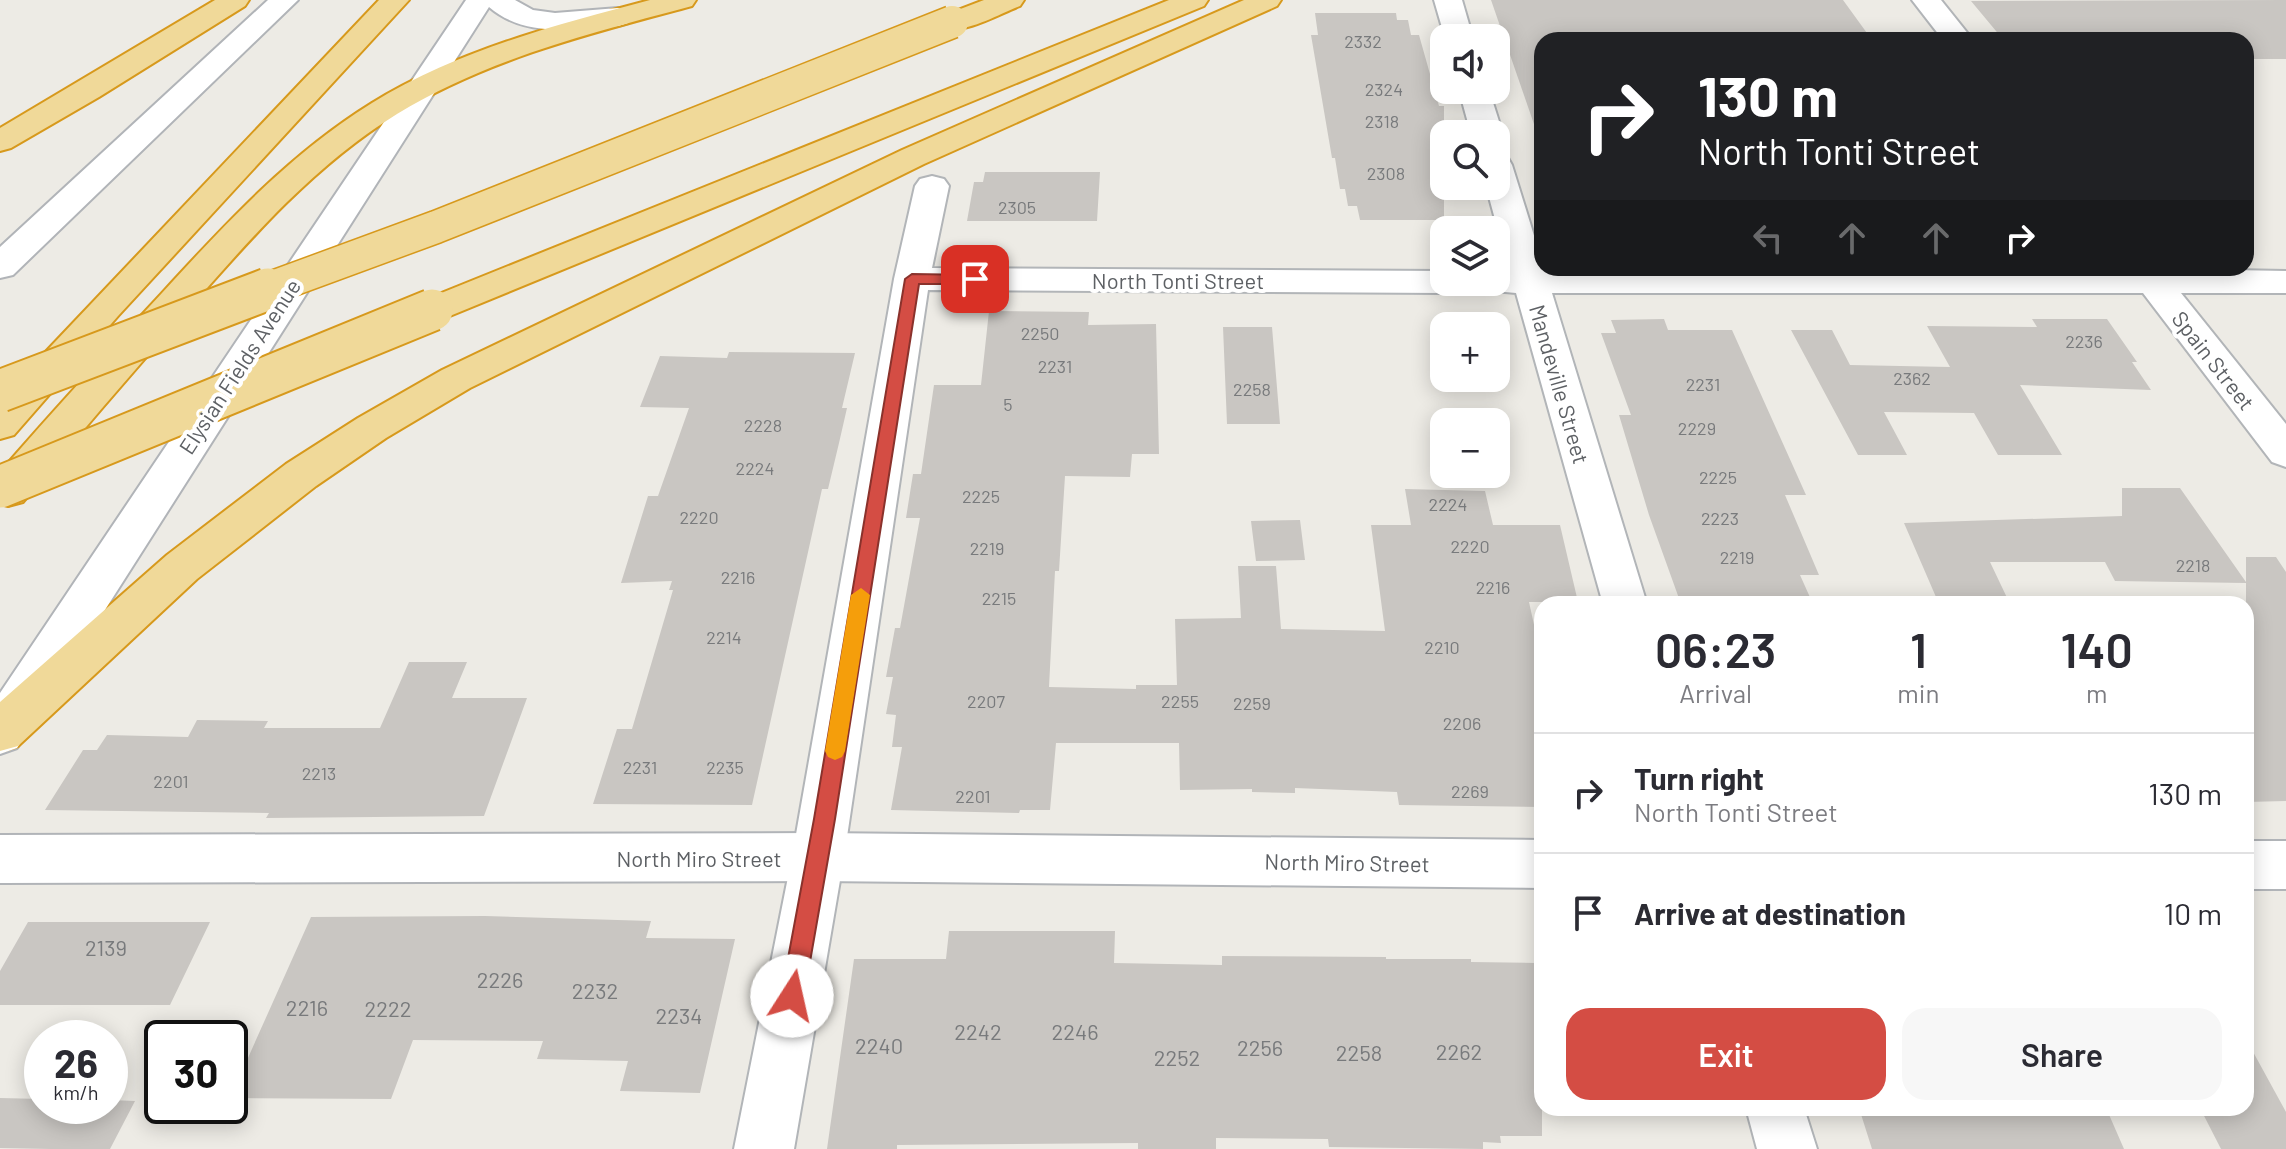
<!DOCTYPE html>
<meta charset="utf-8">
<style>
body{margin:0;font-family:Barlow,sans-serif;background:#f7f7f7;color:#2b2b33;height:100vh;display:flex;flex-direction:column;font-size:30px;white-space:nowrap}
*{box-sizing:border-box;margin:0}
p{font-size:26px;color:#7c7c81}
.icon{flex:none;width:44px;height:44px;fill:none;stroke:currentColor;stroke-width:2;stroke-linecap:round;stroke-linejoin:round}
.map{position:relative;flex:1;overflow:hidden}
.drawer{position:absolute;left:1534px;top:596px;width:720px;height:520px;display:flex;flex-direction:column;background:#fff;border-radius:24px;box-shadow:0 4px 20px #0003}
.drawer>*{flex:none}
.guide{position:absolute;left:1534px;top:32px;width:720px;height:244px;border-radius:24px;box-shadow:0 4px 20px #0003;background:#202124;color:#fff;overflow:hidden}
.controls{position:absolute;left:1430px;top:24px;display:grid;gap:16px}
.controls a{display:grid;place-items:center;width:80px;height:80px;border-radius:16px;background:#fff;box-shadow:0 4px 20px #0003;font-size:40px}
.speed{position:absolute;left:24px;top:1020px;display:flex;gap:16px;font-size:40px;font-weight:700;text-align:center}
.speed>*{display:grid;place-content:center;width:104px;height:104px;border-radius:50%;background:#fff;box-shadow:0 4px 20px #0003;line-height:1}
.speed small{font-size:20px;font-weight:400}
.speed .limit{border:4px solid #111;border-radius:12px;background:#fff;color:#111}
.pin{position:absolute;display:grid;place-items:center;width:68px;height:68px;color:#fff;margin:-34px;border-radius:16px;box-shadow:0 4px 12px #0006}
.me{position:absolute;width:88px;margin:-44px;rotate:10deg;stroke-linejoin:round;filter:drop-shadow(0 0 6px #0008)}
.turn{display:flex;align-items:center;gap:28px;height:168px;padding:0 32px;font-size:36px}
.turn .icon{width:104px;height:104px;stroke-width:2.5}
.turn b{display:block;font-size:56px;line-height:68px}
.lanes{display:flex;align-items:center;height:76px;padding:0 32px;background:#0003;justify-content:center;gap:40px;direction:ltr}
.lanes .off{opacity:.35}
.eta{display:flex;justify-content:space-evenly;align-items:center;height:136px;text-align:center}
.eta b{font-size:48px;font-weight:600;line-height:56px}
.action{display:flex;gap:16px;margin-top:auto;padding:16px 32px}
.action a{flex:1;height:92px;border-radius:24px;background:#d44d44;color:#fff;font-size:32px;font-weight:600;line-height:92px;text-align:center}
.action a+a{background:#f7f7f7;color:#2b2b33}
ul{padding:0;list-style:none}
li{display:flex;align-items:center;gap:24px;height:120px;padding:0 32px;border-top:2px solid #e1e1e2}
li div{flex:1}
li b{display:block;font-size:30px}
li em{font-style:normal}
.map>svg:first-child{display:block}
.building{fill:#c9c6c2}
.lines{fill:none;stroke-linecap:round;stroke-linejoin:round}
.street-casing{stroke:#b2b5b8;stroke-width:4}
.secondary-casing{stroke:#b1b4b8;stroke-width:4}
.highway-casing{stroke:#d7991c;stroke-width:4}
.street{fill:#fff;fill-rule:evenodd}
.secondary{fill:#fff;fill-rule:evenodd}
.highway{fill:#f0d999;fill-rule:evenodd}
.highway-bridge-far1-casing{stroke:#d7991c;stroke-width:35;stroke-linecap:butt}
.highway-bridge-casing{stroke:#d7991c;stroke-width:45;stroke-linecap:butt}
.highway-bridge-far1{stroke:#f0d999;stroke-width:32}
.highway-bridge{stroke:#f0d999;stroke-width:41}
.route{fill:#d44d44;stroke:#8a322c;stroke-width:2}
.slow{fill:#f59e0b}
.labels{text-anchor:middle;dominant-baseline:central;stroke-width:8;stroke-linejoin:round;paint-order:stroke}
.number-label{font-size:18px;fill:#787a7c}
.street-label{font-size:22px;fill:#5d6064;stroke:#fff}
.near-number-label{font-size:22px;fill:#787a7c}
</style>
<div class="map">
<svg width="2286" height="1149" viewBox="0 0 2286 1149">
<rect width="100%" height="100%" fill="#edebe5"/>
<!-- building -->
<path class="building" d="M1491,0H1843L1872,40H1542V129L1536,130Z
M2286,0V59H2246V40L2001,37L1971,1Z
M1315,13H1396L1397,20H1408L1411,35H1419L1439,106H1444V220H1360L1357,206H1348L1345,189H1340L1335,158H1332L1311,35H1318Z
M985,172H1100L1097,221H967L974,182H983Z
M989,311L1089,312L1088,325L1156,324L1159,454H1132L1130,477L1065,476L1059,571H1055L1049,687L1136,689V685H1177L1175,619L1241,618L1238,566H1276L1281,629L1385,631L1371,525H1411L1405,489L1485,491L1493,525H1560L1578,602H1529L1542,661V807L1399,805L1397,792L1295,788V793L1252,792V789L1180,790L1179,743H1056L1050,810H1020L1019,813L891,810L902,747H892L896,715L886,714L893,677H886L895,628H900L920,518H906L913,474H921L934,385H981Z
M1664,319L1668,330H1732L1806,495H1785L1819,575H1800L1813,604H1681L1649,515L1619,415H1631L1601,333H1616L1611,320Z
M2032,319H2107L2137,362H2132L2151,390L2020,385L2062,455H1998L1974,413L1884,412L1907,455H1858L1791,330H1832L1850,365L1950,367L1927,326L2037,327Z
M1223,327H1272L1280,424H1227Z
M729,352L855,353L842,408H847L839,443L828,489H822L752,805L593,804L617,729H632L673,590H669L672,581L621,583L648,496H658L689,408L640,407L660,356L727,358Z
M2122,488H2180L2246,582V557H2276L2286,572V801L2246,802V583L2115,581L2105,562H1990L2010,604H1939L1904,523L2122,516Z
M1300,520L1305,560L1256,561L1251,521Z
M409,662H467L452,698H527L484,816L266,818L269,813L45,810L83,750H97L107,735L188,737L197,720L268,721L264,728H380Z
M485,916L651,921L646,938L735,939L700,1093L620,1091L628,1061L537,1059L543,1041L413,1040L391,1099L230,1098L311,917Z
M28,922H210L170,1005H0V971Z
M949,931H1115L1114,963L1222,965V956L1386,957V959H1471V962L1535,963L1537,975L1542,976V1136H1500L1501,1143L1483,1142V1149L1329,1147L1328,1139L1216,1138V1149H1138V1143L897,1145V1149H827L854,959H946Z
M2246,1039L2286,1112V1149H2221L2200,1108H2246Z
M0,1098L42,1099V1106H110V1100L135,1101L110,1149H51L0,1148Z
M1859,1108L2107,1110L2124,1149H1872Z"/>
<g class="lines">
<defs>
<path id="street" d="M1434,0H1462L1473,38H1445Z
M1912,0H1941L1973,40H1943Z
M1459,90H1489L1503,134L1498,141L1496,134H1471Z
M1496,155L1508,158L1512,165L1545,271H2126L2124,268L2286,271V293H2181L2286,424V467L2272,462L2143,293H1552L1647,604H1603L1516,293L1483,290L1478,282H1496V271H1509L1486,186H1496Z
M932,176L944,179L949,186L932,268L1444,271V282H1462L1457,290L1444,293L928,290L844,857L794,1149H734L792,857L894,279L915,186L920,179Z
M1746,1108H1804L1817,1149H1757Z"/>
<path id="secondary" d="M268,0H298L13,275L0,278V247Z
M466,0H515L533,10L555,13L618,8L628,11L632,17L628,23L618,26C574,29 525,38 489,7L17,748L0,754V693Z
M818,833L1542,840V888L818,881L0,883V835Z
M2246,841H2286V889H2246Z"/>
<path id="highway" d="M215,0H249L245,6L99,97L11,148L0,151V128Z
M379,0H409L118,316L14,435L0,439V400Z
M650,0H696L692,6C591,33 487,59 397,114C313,166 249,240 185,313C130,375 76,438 23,502L8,506L0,504V472C53,411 107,352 162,293C226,223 291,153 372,103C456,51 555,25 650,0Z
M984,0H1024L1020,6C997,15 966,34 942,28L938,22L942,16Z
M1169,0H1208L1204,6L445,318L432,322L419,318L414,310L419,302Z
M1244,0H1281L1277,6L924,164L470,388L386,438L316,486L197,579L18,746L0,751V702L167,555L286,464L358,418L442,370L902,150Z"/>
</defs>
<!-- street casing -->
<use href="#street" class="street-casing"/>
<!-- secondary casing -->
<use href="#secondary" class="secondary-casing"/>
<!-- highway casing -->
<use href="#highway" class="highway-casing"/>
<!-- street -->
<use href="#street" class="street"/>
<!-- secondary -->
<use href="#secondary" class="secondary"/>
<!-- highway -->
<use href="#highway" class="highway"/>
<defs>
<path id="highway-bridge-far1" d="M262,291L436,227L952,22"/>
<path id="highway-bridge" d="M0,391L268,289
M0,487L432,310"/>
</defs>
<!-- highway-bridge-far1 casing -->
<use href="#highway-bridge-far1" class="highway-bridge-far1-casing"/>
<!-- highway-bridge casing -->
<use href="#highway-bridge" class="highway-bridge-casing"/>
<!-- highway-bridge-far1 -->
<use href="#highway-bridge-far1" class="highway-bridge-far1"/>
<!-- highway-bridge -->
<use href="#highway-bridge" class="highway-bridge"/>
</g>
<!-- route -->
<path class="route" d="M912,274L975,275L982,279L975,284H919L835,819L804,996L800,1004L792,1008L784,1004L781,996L814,819L905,279Z"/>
<!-- slow -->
<path class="slow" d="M861,588L870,595L845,751L842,757L835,760L828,757L825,751L851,595Z"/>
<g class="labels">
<!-- number labels -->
<g class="number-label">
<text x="1363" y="41">2332</text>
<text x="1384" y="89">2324</text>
<text x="1382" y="121">2318</text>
<text x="1386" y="173">2308</text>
<text x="1017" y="207">2305</text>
<text x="1040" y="333">2250</text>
<text x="2084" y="341">2236</text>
<text x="1055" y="366">2231</text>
<text x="1912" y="378">2362</text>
<text x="1703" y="384">2231</text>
<text x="1252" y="389">2258</text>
<text x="1008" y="404">5</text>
<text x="763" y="425">2228</text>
<text x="1697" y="428">2229</text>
<text x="755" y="468">2224</text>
<text x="1718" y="477">2225</text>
<text x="981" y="496">2225</text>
<text x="1448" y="504">2224</text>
<text x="699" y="517">2220</text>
<text x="1720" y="518">2223</text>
<text x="1470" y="546">2220</text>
<text x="987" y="548">2219</text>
<text x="1737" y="557">2219</text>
<text x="2193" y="565">2218</text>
<text x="738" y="577">2216</text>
<text x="1493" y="587">2216</text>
<text x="999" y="598">2215</text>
<text x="724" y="637">2214</text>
<text x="1442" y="647">2210</text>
<text x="986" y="701">2207</text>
<text x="1180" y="701">2255</text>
<text x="1252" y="703">2259</text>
<text x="1462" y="723">2206</text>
<text x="640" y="767">2231</text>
<text x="725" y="767">2235</text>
<text x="319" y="773">2213</text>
<text x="171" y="781">2201</text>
<text x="1470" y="791">2269</text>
<text x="973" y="796">2201</text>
</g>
<!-- street labels -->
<g class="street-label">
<text x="1178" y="280">North Tonti Street</text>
<text transform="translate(2214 360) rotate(52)">Spain Street</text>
<text transform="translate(239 366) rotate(-57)">Elysian Fields Avenue</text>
<text transform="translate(1560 384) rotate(74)">Mandeville Street</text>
<text x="699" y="858">North Miro Street</text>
<text transform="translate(1347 862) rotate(1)">North Miro Street</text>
</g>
<!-- near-number labels -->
<g class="near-number-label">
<text x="106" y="947">2139</text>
<text x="500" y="979">2226</text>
<text x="595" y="990">2232</text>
<text x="307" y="1007">2216</text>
<text x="388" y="1008">2222</text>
<text x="679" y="1015">2234</text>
<text x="978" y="1031">2242</text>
<text x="1075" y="1031">2246</text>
<text x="879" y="1045">2240</text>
<text x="1260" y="1047">2256</text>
<text x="1459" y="1051">2262</text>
<text x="1359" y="1052">2258</text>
<text x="1177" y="1057">2252</text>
</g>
</g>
</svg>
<div class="controls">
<a><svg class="icon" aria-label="sound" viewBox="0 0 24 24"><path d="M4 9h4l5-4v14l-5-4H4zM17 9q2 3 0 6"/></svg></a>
<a><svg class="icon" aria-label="search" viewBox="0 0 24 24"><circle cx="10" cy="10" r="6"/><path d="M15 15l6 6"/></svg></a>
<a><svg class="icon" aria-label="layers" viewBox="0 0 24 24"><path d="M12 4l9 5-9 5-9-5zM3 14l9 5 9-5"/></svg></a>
<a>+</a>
<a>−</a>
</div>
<div class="speed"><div>26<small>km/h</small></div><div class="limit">30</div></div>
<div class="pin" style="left:975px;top:279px;background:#d93025"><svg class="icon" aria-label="arrive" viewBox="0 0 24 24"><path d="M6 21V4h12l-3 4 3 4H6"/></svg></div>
<svg class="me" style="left:792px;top:996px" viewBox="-20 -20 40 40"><circle r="19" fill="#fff"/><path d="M0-13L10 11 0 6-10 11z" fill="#d44d44"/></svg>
<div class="guide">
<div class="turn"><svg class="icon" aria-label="right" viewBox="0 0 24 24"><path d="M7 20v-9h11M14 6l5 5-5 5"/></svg><div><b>130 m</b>North Tonti Street</div></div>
<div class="lanes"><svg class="icon off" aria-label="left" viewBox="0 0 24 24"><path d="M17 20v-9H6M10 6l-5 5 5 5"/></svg><svg class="icon off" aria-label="ahead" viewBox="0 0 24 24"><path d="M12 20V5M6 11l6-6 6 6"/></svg><svg class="icon off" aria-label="ahead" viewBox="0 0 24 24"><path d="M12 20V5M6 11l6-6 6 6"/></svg><svg class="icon" aria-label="right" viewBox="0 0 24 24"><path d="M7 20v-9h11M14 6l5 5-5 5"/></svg></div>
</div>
<section class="drawer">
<div class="eta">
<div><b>06:23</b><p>Arrival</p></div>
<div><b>1</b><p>min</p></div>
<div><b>140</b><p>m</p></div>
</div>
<ul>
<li><svg class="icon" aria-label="right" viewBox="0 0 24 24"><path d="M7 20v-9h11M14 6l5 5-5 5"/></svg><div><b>Turn right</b><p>North Tonti Street</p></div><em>130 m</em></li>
<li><svg class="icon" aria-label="arrive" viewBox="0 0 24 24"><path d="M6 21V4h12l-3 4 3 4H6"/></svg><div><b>Arrive at destination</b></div><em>10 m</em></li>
</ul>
<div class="action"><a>Exit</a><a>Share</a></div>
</section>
</div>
